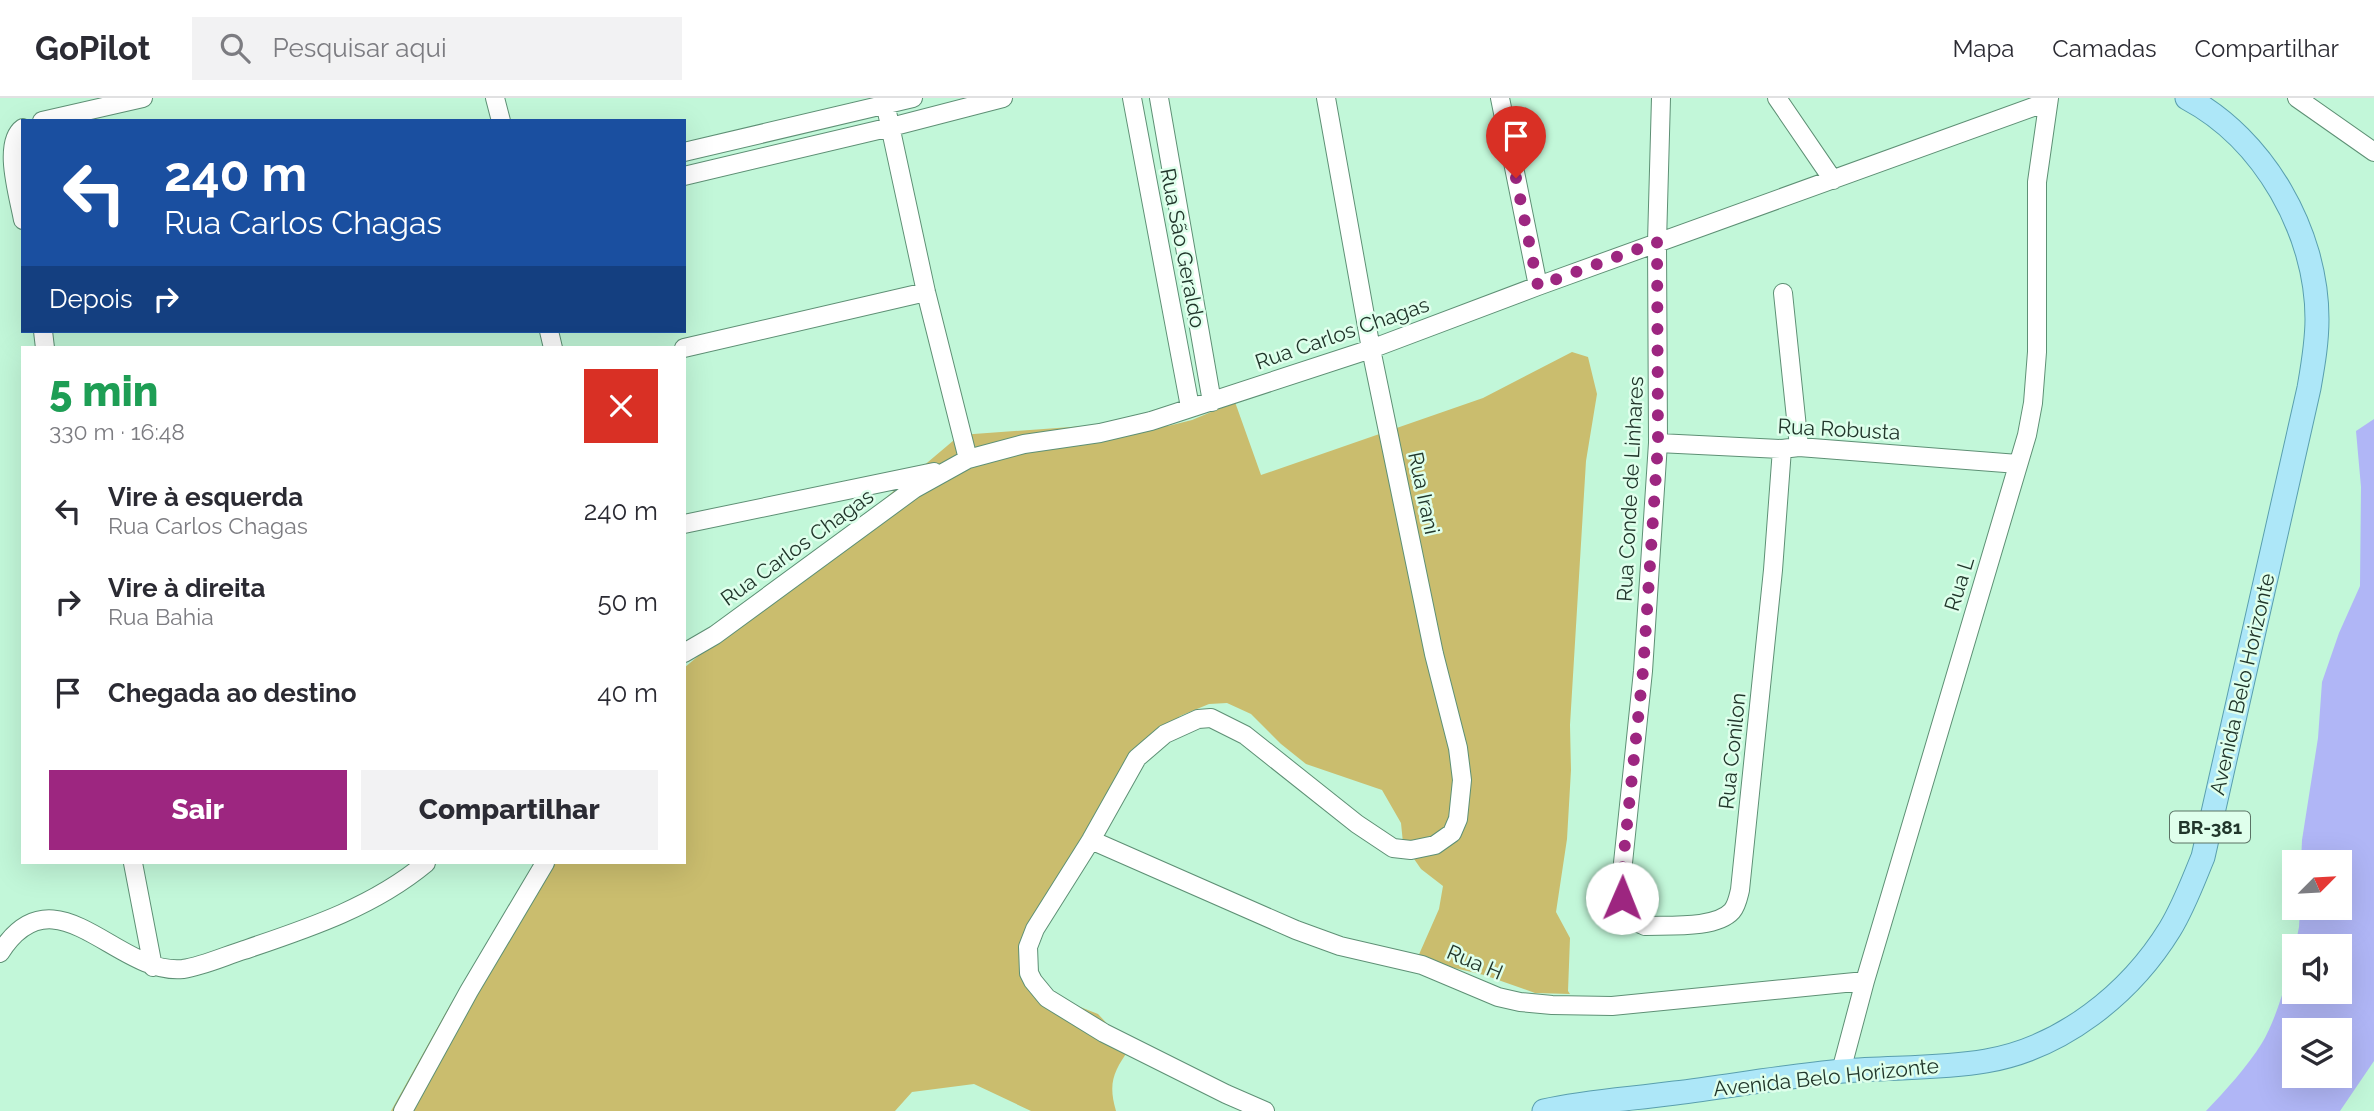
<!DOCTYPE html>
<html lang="pt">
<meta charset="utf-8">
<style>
body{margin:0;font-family:Raleway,sans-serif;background:#f2f2f3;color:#2b2b33;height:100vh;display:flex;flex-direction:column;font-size:26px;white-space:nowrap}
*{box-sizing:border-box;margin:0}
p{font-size:23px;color:#7c7c81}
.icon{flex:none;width:38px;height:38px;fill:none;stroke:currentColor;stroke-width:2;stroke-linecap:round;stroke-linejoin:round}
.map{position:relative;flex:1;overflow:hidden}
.side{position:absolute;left:21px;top:248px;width:665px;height:518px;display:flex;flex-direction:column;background:#fff;border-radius:0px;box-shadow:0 7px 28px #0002}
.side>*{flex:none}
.guide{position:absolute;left:21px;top:21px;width:665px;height:214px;border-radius:0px;box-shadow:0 7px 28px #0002;background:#1a4fa0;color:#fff;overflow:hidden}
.needle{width:46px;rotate:66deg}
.buttons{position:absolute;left:2282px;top:752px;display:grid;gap:14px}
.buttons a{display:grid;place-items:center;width:70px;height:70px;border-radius:0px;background:#fff;box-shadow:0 7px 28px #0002;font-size:35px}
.pin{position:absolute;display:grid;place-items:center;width:60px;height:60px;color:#fff;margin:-72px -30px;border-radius:50% 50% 50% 0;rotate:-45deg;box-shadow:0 0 7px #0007}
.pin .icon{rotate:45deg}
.me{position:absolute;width:77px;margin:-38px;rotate:1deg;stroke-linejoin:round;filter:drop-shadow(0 0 5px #0008)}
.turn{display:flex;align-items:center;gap:24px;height:147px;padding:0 28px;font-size:32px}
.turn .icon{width:91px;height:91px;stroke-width:2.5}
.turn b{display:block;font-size:49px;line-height:60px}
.then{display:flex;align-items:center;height:66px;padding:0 28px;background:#0003;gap:14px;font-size:26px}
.round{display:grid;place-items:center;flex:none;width:74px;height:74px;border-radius:0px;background:#f2f2f3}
.head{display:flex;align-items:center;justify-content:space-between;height:119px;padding:0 28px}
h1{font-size:42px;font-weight:800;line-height:52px;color:#1e9e55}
.button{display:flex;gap:14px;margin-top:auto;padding:14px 28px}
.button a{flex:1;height:80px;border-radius:0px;background:#9d2680;color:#fff;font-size:28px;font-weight:800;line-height:80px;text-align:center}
.button a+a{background:#f2f2f3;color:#2b2b33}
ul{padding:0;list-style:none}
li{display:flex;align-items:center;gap:21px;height:91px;padding:0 28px}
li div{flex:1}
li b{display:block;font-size:26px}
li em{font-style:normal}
header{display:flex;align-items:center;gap:42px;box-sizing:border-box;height:98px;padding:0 35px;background:#fff;border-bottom:2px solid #e1e1e2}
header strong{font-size:33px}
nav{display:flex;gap:38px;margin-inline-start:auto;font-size:24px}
.search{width:490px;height:63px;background:#f2f2f3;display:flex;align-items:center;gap:18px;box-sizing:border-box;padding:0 24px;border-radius:0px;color:#7c7c81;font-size:26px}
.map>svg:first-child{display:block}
.green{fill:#cabd6e}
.water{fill:#b0b6f6;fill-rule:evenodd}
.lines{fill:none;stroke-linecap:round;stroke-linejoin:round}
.minor-casing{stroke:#5e9075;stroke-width:20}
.major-casing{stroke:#599fae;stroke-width:25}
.minor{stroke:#fff;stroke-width:18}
.major{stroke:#ade7f8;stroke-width:23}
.route{stroke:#9d2680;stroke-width:12;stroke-dasharray:0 21.6}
.labels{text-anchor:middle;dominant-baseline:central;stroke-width:5;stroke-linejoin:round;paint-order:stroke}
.shield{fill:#dfffec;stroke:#5a7265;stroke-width:2}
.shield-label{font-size:19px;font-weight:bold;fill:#21362b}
.street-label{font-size:21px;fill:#21362b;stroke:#dfffec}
</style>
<header>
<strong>GoPilot</strong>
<div class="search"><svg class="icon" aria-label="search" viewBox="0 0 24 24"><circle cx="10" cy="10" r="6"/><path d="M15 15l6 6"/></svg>Pesquisar aqui</div>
<nav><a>Mapa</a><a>Camadas</a><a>Compartilhar</a></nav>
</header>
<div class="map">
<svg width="2374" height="1013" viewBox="0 0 2374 1013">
<rect width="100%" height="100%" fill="#c2f7d9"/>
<!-- green -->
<path class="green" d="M1572,254L1588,259L1597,296L1586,363L1570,627L1571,672L1567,741L1556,814L1570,840L1568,893L1570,896L1535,895L1484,877L1417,861L1439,811L1443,788L1421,771L1403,745L1401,725L1382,692L1306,666L1281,646L1251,616L1227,605L1209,606L1180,618L1136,664L1026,848L1031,877L1055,899L1098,916L1130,950C1113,974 1108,985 1116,1013H1031L974,986L912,994L895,1013H391L450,907L538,765H684V570L960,337L1126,325L1168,328L1192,322L1235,304L1261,377L1483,300Z"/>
<!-- water -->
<path class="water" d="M2374,321V963L2340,1013H2206C2226,992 2247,969 2262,945C2277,920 2288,879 2294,851V894H2340V849H2295L2299,829L2300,810H2340V765H2301L2302,742L2318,640L2322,584L2339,535L2360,488L2361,389L2356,333ZM2294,933H2340V978H2294Z"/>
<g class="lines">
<defs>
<path id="minor" d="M495,0L501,23
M884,0L926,194L968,361
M1132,0L1190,309
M1159,0L1212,304
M1500,0L1538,188
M1661,0L1657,144L1658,345L1643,573L1621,784C1623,804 1624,820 1645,828C1668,827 1716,831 1732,813C1737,807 1738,800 1740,792L1773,472L1782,351
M1777,0L1833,82
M2297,0L2374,54
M42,23L143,0
M23,30C2,45 19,99 23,122
M684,54L913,0
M684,78L891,29L1003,0
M1783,195L1799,349
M43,233L45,250
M549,233L553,250
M684,250L926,194
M1658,345L1782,351L1799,349L2018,366
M684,426L934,374
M684,555L715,537L914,391L968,361L1024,346L1100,335L1151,323L1371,251L1538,188L2047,4
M1091,742L1296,832L1340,848L1422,867L1498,899L1520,904L1552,907L1612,908L1865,883
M133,765L153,869
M0,855C55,768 117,878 183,871C203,868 225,858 244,852C309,830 373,809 426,765
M1841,973L1865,883L2027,337L2033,305L2037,254V84L2049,0
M403,1013L469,893L545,765
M1265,1013L1226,996L1104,935L1047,900L1033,883L1029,875L1028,849L1035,831L1091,742L1137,660L1165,636L1198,621L1211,620L1245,637L1357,726L1393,750L1411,752L1435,747L1452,735L1458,721L1462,682L1458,650L1434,556L1371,251L1326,0"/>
<path id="major" d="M1544,1013C1587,1003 1632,1001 1675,995C1731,988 1787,978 1843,973C1891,969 1939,971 1986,963C2062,950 2130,896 2170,831C2184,808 2193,783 2203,759L2309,290C2313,267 2317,245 2317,221C2317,134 2264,41 2187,0"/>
</defs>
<!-- minor casing -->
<use href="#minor" class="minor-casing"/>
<!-- major casing -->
<use href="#major" class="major-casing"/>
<!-- minor -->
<use href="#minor" class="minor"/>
<!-- major -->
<use href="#major" class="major"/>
</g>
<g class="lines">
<!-- route -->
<path class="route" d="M1516,80L1538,188L1657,144L1658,345L1643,573L1621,784L1622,800"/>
</g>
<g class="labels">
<!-- shield labels -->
<rect class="shield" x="2170" y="713.5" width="80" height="31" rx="5"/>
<g class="shield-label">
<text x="2210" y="729">BR-381</text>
</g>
<!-- street labels -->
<g class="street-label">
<text transform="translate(1183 150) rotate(79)">Rua São Geraldo</text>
<text transform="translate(1342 235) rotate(-19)">Rua Carlos Chagas</text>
<text transform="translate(1839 331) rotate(3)">Rua Robusta</text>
<text transform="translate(1630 391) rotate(-87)">Rua Conde de Linhares</text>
<text transform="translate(1424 395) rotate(78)">Rua Irani</text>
<text transform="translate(797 449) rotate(-36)">Rua Carlos Chagas</text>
<text transform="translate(1959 486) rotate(-73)">Rua L</text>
<text transform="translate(2242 586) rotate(-77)">Avenida Belo Horizonte</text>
<text transform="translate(1732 653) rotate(-84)">Rua Conilon</text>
<text transform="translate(1475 864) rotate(23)">Rua H</text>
<text transform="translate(1826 979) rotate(-6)">Avenida Belo Horizonte</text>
</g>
</g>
</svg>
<div class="buttons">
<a><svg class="needle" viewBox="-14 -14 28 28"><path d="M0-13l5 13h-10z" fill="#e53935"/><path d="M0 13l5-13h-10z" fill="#7c7c81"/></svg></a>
<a><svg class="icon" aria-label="sound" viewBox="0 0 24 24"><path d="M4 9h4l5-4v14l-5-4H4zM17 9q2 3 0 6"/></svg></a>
<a><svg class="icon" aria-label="layers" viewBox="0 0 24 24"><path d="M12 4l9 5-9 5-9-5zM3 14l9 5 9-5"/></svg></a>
</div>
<div class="pin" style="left:1516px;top:80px;background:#d93025"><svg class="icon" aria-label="arrive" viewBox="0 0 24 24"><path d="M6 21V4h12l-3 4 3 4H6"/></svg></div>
<svg class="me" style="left:1622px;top:800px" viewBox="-20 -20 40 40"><circle r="19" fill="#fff"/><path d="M0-13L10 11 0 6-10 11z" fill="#9d2680"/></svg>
<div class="guide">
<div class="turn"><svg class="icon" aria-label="left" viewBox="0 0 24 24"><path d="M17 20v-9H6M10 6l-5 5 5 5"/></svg><div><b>240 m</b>Rua Carlos Chagas</div></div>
<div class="then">Depois<svg class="icon" aria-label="right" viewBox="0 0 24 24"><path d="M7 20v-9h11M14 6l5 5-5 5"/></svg></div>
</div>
<section class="side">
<div class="head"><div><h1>5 min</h1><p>330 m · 16:48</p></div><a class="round" style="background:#d93025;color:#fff"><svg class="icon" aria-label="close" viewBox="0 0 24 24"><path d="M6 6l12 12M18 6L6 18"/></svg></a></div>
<ul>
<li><svg class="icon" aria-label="left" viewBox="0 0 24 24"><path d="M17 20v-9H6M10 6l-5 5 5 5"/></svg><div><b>Vire à esquerda</b><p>Rua Carlos Chagas</p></div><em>240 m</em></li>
<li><svg class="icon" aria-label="right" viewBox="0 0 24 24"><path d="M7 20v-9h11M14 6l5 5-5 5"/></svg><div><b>Vire à direita</b><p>Rua Bahia</p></div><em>50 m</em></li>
<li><svg class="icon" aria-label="arrive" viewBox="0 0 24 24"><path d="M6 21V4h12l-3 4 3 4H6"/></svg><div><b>Chegada ao destino</b></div><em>40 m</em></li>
</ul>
<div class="button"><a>Sair</a><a>Compartilhar</a></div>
</section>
</div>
